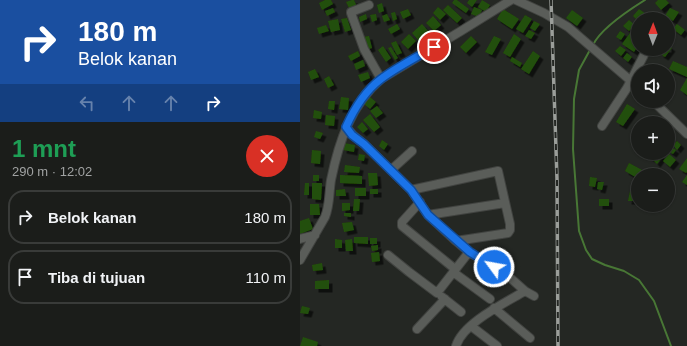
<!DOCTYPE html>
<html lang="id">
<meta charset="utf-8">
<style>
body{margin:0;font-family:Helvetica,sans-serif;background:#242623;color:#f1f3f6;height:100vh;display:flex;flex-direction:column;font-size:15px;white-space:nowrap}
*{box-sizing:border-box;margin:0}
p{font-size:13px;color:#a0a2a2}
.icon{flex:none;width:22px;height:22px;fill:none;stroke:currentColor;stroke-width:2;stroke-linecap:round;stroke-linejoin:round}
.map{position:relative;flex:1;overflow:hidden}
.side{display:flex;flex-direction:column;background:#1b1d1a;width:300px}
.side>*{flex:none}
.top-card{background:#1a4fa0;color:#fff;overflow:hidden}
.needle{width:26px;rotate:1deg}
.tools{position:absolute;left:331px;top:12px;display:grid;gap:8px}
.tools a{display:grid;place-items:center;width:44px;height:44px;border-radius:50%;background:#1b1d1a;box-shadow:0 1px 3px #0004,0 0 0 1px #393b39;font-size:20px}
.pin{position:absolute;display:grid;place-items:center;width:34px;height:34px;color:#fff;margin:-17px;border:2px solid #fff;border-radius:50%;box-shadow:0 1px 4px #0007}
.me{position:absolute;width:44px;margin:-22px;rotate:302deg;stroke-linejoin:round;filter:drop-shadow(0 0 3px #0008)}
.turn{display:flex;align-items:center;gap:14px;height:84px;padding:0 12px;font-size:18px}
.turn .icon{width:52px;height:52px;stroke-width:2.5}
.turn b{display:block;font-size:28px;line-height:34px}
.lanes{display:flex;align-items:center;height:38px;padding:0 12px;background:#0003;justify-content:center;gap:20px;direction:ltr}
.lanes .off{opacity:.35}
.round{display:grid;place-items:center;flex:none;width:42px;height:42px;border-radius:21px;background:#242623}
.head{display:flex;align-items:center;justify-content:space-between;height:68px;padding:0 12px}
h1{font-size:24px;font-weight:600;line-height:30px;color:#1e9e55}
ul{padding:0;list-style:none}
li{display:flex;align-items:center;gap:12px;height:54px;margin:0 8px 6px;padding:0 4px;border:2px solid #393b39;border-radius:16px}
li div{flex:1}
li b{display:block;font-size:15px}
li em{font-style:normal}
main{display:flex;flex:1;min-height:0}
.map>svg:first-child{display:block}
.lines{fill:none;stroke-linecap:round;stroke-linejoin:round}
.stream{stroke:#487735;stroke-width:2}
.building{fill:#225009;filter:url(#shadow)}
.minor-casing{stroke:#414340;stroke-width:10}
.minor{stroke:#5a5d59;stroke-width:8}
.rail-casing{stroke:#9b9e9a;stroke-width:3.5}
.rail{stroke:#242723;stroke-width:2;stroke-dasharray:6;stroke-linecap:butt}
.route-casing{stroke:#114b97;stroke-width:10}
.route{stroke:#1a73e8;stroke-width:7}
</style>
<main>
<section class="side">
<div class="top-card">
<div class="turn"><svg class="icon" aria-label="right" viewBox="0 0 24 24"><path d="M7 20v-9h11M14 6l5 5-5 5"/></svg><div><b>180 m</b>Belok kanan</div></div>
<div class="lanes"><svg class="icon off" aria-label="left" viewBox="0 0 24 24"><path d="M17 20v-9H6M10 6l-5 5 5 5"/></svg><svg class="icon off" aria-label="ahead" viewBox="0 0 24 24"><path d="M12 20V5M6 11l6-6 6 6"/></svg><svg class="icon off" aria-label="ahead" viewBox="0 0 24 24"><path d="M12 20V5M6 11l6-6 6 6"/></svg><svg class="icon" aria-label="right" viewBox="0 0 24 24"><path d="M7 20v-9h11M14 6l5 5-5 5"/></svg></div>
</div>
<div class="head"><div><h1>1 mnt</h1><p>290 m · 12:02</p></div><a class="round" style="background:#d93025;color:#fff"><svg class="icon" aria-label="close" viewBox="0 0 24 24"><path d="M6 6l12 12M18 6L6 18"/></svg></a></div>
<ul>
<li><svg class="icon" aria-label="right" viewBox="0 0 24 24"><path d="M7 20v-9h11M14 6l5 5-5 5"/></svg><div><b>Belok kanan</b></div><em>180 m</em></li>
<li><svg class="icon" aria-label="arrive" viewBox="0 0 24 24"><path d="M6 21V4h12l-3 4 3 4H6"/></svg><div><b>Tiba di tujuan</b></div><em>110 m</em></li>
</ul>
</section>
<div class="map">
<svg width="387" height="346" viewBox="0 0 387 346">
<defs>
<filter id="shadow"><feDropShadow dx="3.5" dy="3.5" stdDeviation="0" flood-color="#0009"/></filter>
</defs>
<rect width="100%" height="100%" fill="#242723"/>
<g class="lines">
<!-- stream -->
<path class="stream" d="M293,45C301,28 329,10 345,0
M291,48L279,70L274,99L273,149L279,231L286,250L292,259L305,265L324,271L339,280L354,301L371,346"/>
</g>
<!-- building -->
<path class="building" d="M25,0H31L33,4L22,10L19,3Z
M52,0H54L57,7L50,10L46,2Z
M154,0H157L169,9L166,13L152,3Z
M169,0H177L172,7L167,3Z
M182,0L190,5L186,12L178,7Z
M358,0H366L369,3L361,10L355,3Z
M82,3L84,11L79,13L77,5Z
M148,5L162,18L157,23L143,10Z
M138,7L146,14L140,20L133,13Z
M174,7L182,10L179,17L171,14Z
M33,8L35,12L27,16L25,11Z
M370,8L379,12L373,21L365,16Z
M108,9L111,15L103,19L100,12Z
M203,9L219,19L212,29L197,19Z
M339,9L346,14L341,19H338V21L333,16Z
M272,10L283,18L277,26L266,18Z
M95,12L97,19L93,21L91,13Z
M66,14L67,19L60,22L59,17Z
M76,14L77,20L72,22L70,15Z
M87,14L90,20L84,22L82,16Z
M225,15L232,19L223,33L216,29Z
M133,16L141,25L134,31L126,23Z
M47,18L51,30L45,32L41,19Z
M38,19L40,30L31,32L28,21Z
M329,20L335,25L329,31L323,26Z
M234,21L240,24L235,31L230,28Z
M97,24L100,29L91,34L88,29Z
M122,24L129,32L119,41L112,33Z
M377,24L385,30L381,35L373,29Z
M26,25L29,31L19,34L17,28Z
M229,30L235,33L231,39L225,36Z
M320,31L325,34L321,40L316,37Z
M330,33L338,38V46L334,52L322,44Z
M109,34L116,41L108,49L101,42Z
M214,34L221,39L210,57L203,53Z
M69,36L72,48L66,50L63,37Z
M171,36L177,42L166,53L160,47Z
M194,36L201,39L192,55L185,52Z
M96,41L102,53L97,55L91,43Z
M368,45L372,48L365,57L360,54L364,49H368Z
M83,46L91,58L86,62L78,50Z
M320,46L326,50L321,56L315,51Z
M91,47L98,58L95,60L88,48Z
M58,51L60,56L51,61L48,56Z
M233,51L240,56L229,74L221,69Z
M327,53L332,57L328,62L323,58Z
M212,57L222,63L220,67L210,61Z
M63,60L65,66L56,70L54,64Z
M373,61L387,67V77L369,69Z
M343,64L350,68L349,71H339Z
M15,69L19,77L11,80L8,72Z
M68,72L70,78L61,82L58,75Z
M29,76L34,85L28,88L24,79Z
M387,78V95L380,90Z
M41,97L49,98L48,110L39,109Z
M70,97L76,102L70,109L64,104Z
M29,101H35L34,110L28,109Z
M327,104L335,109L323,126L316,122Z
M77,106L83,113L76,118L70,111Z
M14,110L22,112L21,119L13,118Z
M70,114L80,127L74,132L63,120Z
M26,115L35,116L34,126L25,125Z
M62,122L68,129L63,133L57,127Z
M16,131L23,133L20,139L14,137Z
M368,135L374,139L368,147Z
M82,140L88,144L84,150L79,146Z
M377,141L381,145L377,150L373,145Z
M44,143L55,145L54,152L43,150Z
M371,147L376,150L373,154L368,151Z
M12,150L21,151L20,164L11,163Z
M349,153H356L352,159L347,156Z
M59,154L65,155L64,161L58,160Z
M359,154L363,156L357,164L354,161Z
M369,154L376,160L370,167L363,161Z
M387,158V172L386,173L379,169Z
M329,163L342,170L337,178L325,171Z
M45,165L60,167L59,173L44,172Z
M68,173H77L78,185L69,186Z
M13,175H19V181H13Z
M40,175L62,176V184L40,183Z
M387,175V185L382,182Z
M290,177L297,178L295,187L289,186Z
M298,182H304L302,190L297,189Z
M5,183H9V195H4Z
M12,183H22L21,200L12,199Z
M55,188H66V196H55Z
M45,189L46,196H36V190Z
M70,189H78V194H70Z
M330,191H335L333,201H328Z
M54,199H60L59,211H53Z
M299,199H309V206H299Z
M42,203H50V210L42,211Z
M10,204H19L20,215H10Z
M44,213H51V217L44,216Z
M9,218L13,229L0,234V221Z
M52,222L54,230L44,232L42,223Z
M54,237H68V244L54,243Z
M70,238H77V244H70Z
M35,239L42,240V248H35Z
M52,239L53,251H46L45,240Z
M78,245V250L72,251L71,246Z
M79,252L80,261L72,262L71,253Z
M22,263L23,270L13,271L12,265Z
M29,280V289H15V281Z
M2,306L10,308L8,314L0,313Z
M3,337L18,342L17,346H0Z"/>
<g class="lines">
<defs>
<path id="minor" d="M216,0L244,13L268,27L338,87
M69,5L51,12V13L64,49L81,79
M353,101L387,134
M302,126L327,88L347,49
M46,127L53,135L64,144L111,190L128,215L156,241L169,252L207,275L225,291C205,303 163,323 156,346
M91,170L112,151
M111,190L198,171L210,224V230L208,233L156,241
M120,202L102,222V226L155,269
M128,215L205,203
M0,239L15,235
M88,255L109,272L137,293L169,252
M0,260L25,217C30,205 29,192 31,180C39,141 51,105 81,79L161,31L211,0
M153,272L190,299
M225,291L234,296
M142,297L161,312
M194,308L230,338
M171,326L197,346
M117,329L145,299"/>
</defs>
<!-- minor casing -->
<use href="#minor" class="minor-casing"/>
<!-- minor -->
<use href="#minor" class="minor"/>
<defs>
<path id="rail" d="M251,0L257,179L258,346"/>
</defs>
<!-- rail casing -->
<use href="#rail" class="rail-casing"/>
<!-- rail -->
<use href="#rail" class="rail"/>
</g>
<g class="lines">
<defs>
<path id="route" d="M134,47C117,57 97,67 81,79C65,91 54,109 46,127L52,135L64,144L111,190L128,215L170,252L194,267"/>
</defs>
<!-- route casing -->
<use href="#route" class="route-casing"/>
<!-- route -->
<use href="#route" class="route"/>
</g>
</svg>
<div class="tools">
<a><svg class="needle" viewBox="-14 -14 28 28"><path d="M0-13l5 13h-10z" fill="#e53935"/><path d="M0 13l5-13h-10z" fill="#a0a2a2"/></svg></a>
<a><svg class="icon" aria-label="sound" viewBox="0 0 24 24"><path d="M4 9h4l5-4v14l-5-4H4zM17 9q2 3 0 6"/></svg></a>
<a>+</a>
<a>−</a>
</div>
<div class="pin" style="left:134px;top:47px;background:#d93025"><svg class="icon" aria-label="arrive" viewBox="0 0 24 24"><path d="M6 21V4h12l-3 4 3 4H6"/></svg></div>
<svg class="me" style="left:194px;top:267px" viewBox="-20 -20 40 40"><circle r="17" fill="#1a73e8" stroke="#fff" stroke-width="3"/><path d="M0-11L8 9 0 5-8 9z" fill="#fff"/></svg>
</div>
</main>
